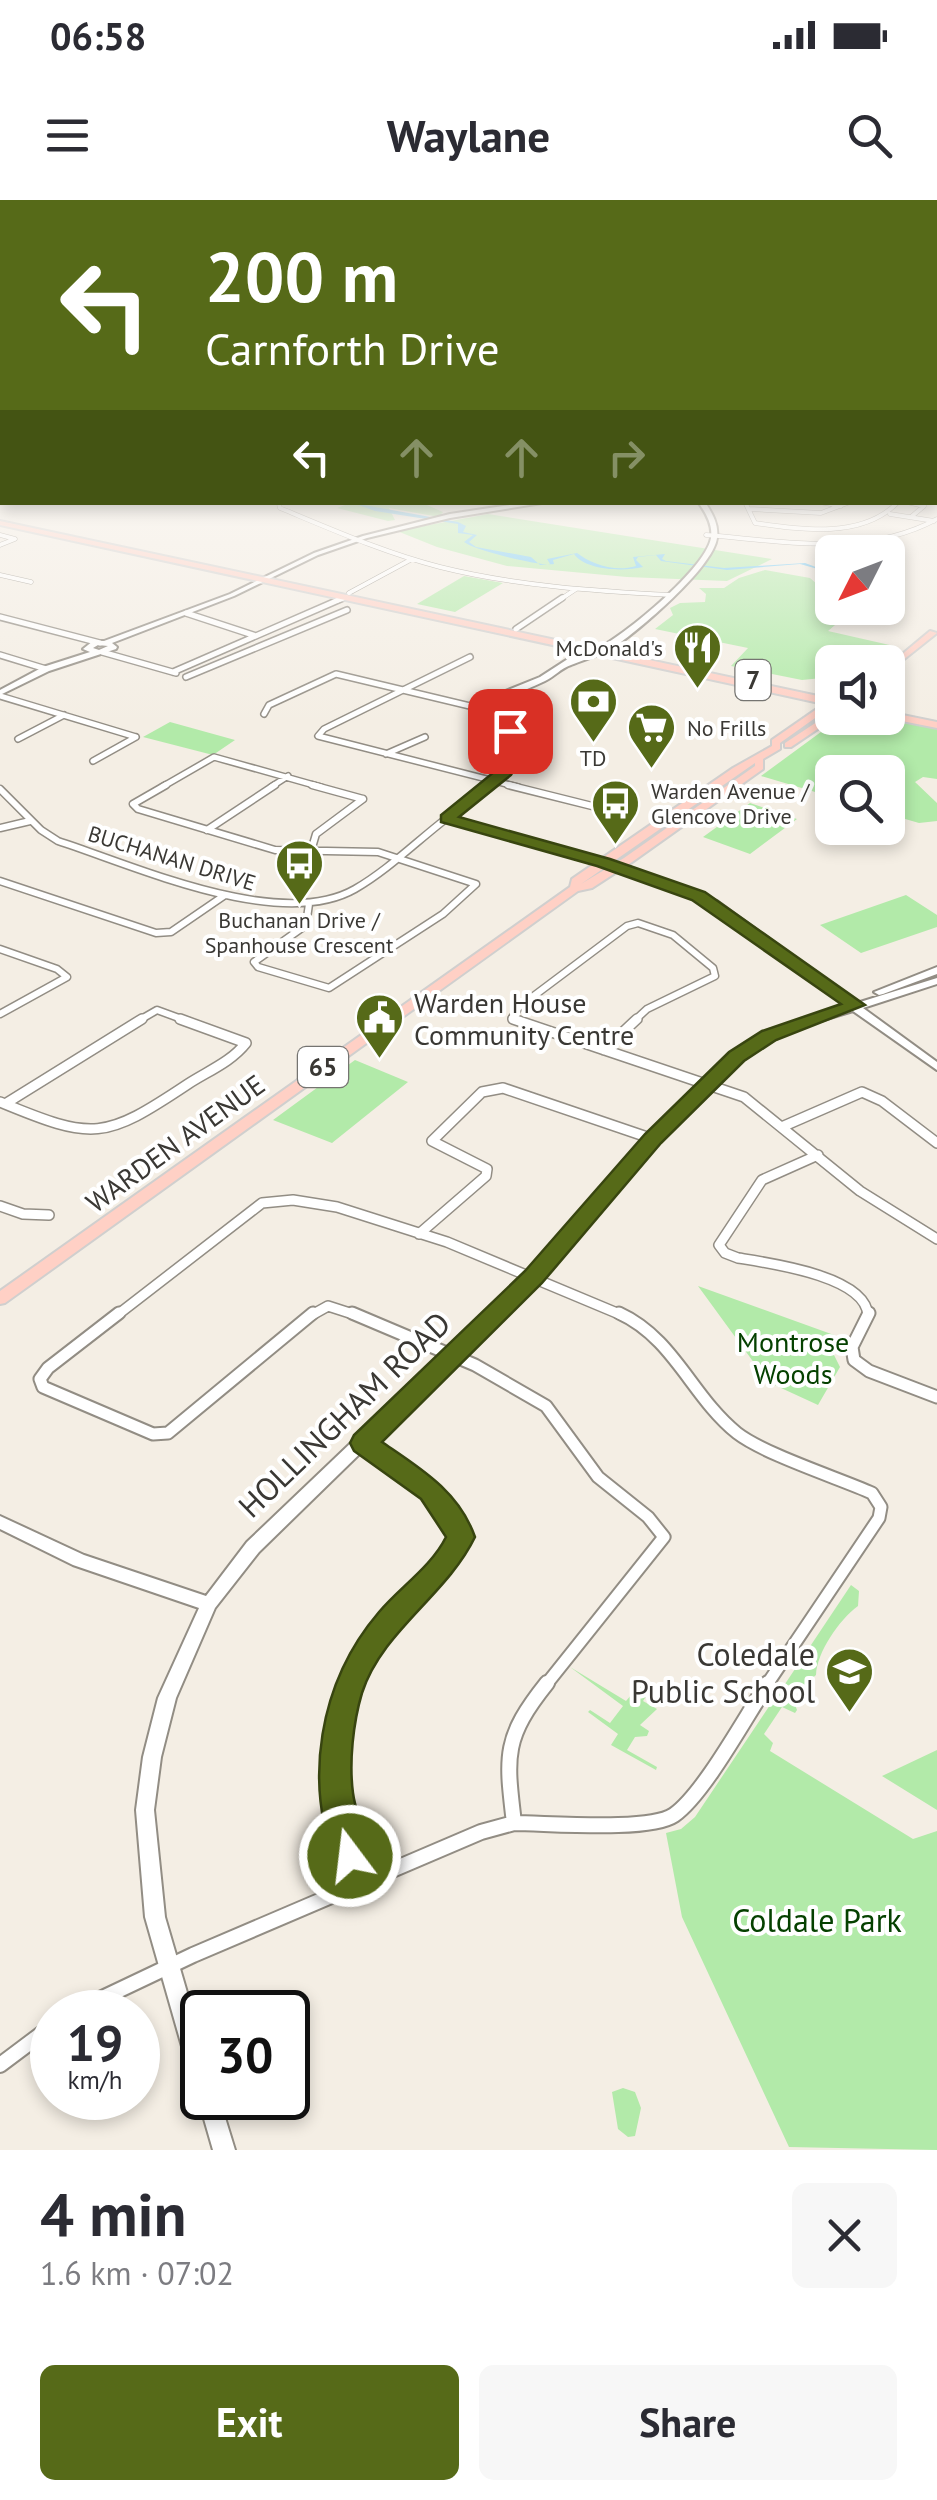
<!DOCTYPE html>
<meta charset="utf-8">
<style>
body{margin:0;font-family:"PT Sans",sans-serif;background:#f7f7f7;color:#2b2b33;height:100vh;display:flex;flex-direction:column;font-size:38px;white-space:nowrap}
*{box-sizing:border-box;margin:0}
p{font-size:32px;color:#7c7c81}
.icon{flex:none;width:55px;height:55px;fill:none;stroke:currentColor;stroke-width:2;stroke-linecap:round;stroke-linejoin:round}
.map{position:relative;height:1950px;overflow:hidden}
.sheet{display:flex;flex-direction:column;background:#fff;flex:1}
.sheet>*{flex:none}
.guide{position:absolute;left:0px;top:0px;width:938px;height:305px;box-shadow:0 5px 15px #0003;background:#566a18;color:#fff;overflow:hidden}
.needle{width:65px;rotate:228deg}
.tools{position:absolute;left:815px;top:335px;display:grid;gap:20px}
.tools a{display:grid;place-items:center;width:90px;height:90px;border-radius:15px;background:#fff;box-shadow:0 5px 15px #0003;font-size:50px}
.speed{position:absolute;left:30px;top:1790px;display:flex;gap:20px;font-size:50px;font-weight:700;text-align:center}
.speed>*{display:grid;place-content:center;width:130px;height:130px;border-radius:50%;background:#fff;box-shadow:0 5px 15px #0003;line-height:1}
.speed small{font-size:25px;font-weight:400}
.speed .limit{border:5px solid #111;border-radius:15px;background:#fff;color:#111}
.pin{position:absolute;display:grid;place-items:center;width:85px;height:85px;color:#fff;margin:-42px;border-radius:20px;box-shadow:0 5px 15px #0006}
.me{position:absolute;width:110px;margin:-55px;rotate:345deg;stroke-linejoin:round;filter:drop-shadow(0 0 8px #0008)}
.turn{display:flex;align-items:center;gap:35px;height:210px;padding:0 40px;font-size:45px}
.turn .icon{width:130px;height:130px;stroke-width:2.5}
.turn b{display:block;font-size:70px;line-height:85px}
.lanes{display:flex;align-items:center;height:95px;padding:0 40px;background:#0003;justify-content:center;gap:50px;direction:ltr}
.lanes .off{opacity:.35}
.round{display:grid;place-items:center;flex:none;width:105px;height:105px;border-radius:15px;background:#f7f7f7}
.summary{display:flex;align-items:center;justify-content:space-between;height:170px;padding:0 40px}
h1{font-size:60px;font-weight:600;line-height:75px}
.primary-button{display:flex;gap:20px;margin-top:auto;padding:20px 40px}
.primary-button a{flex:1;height:115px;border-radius:15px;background:#566a18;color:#fff;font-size:40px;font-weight:600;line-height:115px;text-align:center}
.primary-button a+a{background:#f7f7f7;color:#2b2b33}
.status{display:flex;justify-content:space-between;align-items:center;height:70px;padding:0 50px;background:#fff;direction:ltr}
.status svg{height:28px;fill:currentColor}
header{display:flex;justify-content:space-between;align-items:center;height:130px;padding:0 40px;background:#fff;font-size:45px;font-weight:600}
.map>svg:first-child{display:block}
.green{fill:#b2eaa9}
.water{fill:#70caf7}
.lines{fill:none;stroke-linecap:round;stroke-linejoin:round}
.street-far5-casing{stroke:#928d84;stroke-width:5}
.street-far4-casing{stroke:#928d84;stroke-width:8}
.street-far3-casing{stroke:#928d84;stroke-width:9}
.street-far2-casing{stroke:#928d84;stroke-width:12}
.street-far1-casing{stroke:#928d84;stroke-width:15}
.street-casing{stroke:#928d84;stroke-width:18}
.secondary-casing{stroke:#928d84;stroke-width:4}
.primary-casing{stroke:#d0cfce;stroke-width:4}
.street-far5{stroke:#fff;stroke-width:4}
.street-far4{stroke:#fff;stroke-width:5}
.street-far3{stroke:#fff;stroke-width:6}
.street-far2{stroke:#fff;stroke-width:9}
.street-far1{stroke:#fff;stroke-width:11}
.street{stroke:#fff;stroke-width:14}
.secondary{fill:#fff;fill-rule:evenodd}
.primary{fill:#ffd0c5;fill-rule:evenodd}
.route{fill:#566a18;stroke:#384510;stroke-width:2.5}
.labels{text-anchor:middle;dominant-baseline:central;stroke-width:8;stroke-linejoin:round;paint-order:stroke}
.far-poi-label{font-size:22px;fill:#3a3834;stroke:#fff;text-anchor:start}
.far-street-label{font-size:22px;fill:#3a3834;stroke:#fff}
.shield{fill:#fff;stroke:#757471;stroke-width:2.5}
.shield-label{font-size:25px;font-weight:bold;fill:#3a3834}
.poi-label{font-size:28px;fill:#3a3834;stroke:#fff;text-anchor:start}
.street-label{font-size:28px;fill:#3a3834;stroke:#fff}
.park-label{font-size:28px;fill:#054100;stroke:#fff}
.near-street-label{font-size:32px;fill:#3a3834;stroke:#fff}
.near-poi-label{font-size:32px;fill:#3a3834;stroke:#fff;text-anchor:end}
.near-park-label{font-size:32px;fill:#054100;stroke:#fff}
</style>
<div class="status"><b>06:58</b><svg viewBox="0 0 49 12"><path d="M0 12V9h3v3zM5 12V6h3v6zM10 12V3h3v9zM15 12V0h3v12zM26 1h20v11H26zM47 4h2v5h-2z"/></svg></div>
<header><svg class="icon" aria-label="menu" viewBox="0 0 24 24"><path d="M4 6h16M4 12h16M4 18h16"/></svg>Waylane<svg class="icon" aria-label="search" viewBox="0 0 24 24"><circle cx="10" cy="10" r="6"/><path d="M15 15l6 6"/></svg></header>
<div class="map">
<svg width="937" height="1950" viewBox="0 0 937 1950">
<rect width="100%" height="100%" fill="#f4eee4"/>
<!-- green -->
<path class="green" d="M420,302L443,312L439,317L389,308L395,320L388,321L337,308L350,303Z
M488,314L772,359L727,381L627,377L507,366L437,347L397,331Z
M765,370L810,378L832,397V408H855L828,431L894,446L866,462H832V477L802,480L731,466L748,448L655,429L673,415L670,408L680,403L705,402L706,394L699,388H724L739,378Z
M464,376L503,383L455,412L417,404Z
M840,518H882L937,528V579L923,577L915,582L937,603V621L919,623L888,614V572H832V597L761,576Z
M170,522L235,540L213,555L143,537Z
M750,603L797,619L750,654L703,637Z
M906,695L937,715V727L861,753L820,725Z
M355,860L408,882L332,943L273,920Z
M698,1086L834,1135L833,1153L840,1167L818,1205L768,1182Z
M851,1385L859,1391L858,1406C839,1420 817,1452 816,1475L799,1489L785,1484Z
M570,1467L626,1501L638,1487L637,1480L651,1489L643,1501L657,1509L640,1525L649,1531L647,1536L635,1537L627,1550L657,1567L656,1570L611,1545L618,1534L588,1512L590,1510L610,1523L623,1506Z
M778,1493L794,1502L797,1510L795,1513L782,1507L764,1534L773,1543L770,1551L913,1639L937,1631V1950L789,1947L682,1717L666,1633L681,1629L695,1617Z
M937,1550V1610L882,1576Z
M623,1888L635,1892L641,1908L635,1936L628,1937L618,1929L612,1892Z"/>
<!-- water -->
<path class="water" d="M353,303L458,322L466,326L463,332L477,335L469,342L476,347L531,357L540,365L550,364L547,359L577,353C590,363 614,373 636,366L633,357L665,354L662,359L666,361L724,368L805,363L832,373L800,364L727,370L661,361L656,355L638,357L636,360L643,367C622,372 585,370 574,354L553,360L554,364C543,367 476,351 464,342L473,335L458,333V324L375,311Z"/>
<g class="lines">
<defs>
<path id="street-far5" d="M745,302L755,323C801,330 863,339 898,302
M820,302L841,306
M907,302L924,306L911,317
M279,304L280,308C333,330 385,353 440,367C516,386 595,391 672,395
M749,309L821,313L850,302
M890,314L934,321
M0,335L15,339L0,345
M706,335C783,341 866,358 937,319
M0,375L31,382
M349,393L412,359
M337,401L346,397
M558,401L576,389"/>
<path id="street-far4" d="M186,413L256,436
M0,417L100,443
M516,429L562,398
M102,452L176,473
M0,455L46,469
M470,457L324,529L318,536L518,587
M173,472L343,398
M186,477L347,410
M0,496L136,537
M264,514L269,505L336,474L474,507
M18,539L64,515
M386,554L425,537
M93,561L136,537
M162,587L214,557L321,587
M271,587L288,576"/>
<path id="street-far3" d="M166,585L133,604L138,609L275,650L378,652L476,684L443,714L329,788L258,767L254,762L306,725L309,704
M312,585L363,599
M508,585L596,607
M0,589L41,630L58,641C135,666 280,732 355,689C388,670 417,641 447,618
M0,628L30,621
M207,630L275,585
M311,651L316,634L363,599
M0,681L156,733L171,732L225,695
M0,749L57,769L67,777L0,814
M138,821L157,810L187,821
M517,821L512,818L519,807L627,726L638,723L673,735L713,768L715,776L647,809L634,821"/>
<path id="street-far2" d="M513,819L744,897L860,991L937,1039
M604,850L637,819
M0,902C94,941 104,940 188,884C208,871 231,862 246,843L180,819
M5,904L142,819
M784,926L862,892L882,901L937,943
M818,955L762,980L719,1045L725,1053L738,1058C769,1063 867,1076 868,1116
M0,1006L23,1014L49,1015
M419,1034L486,976L487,969L432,941L482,892L503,888L653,939
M116,1116L262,1003L293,1000L337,1007L447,1042L624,1116
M310,1116L328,1106L359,1116"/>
<path id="street-far1" d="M119,1113L48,1168L40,1179L43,1187L153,1234L168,1233L313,1113
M352,1113L475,1165L546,1206L598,1277L648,1317L664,1337L545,1486
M619,1113C674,1138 692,1197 737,1233C764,1254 838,1278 872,1293L881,1307L879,1318L766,1486
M869,1113L852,1147L854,1160L869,1171L937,1197
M351,1486C374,1422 440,1392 460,1337C441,1292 404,1267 363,1243"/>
<path id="street" d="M352,1483C328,1552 339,1615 360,1683
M514,1623C548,1623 649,1632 674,1615C704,1594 746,1516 768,1483
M514,1623C506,1556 503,1538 547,1483
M73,1812L193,1755L481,1632L514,1623
M0,1865L52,1826"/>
<path id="secondary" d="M935,289H937V293H935Z
M529,302H548L450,318L367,338L318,355L234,396L112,443L117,447L116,449L49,471L0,495V490L43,467L90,452L83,449L93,441H104L230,394L314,353L363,336L450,314ZM98,445L108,446L99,450L93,448Z
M698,302H705C712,313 719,324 717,338C713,368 638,431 613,448C599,456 585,459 571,465C561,468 554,477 545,481C524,491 502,499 481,507C487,511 497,514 503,518C547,552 480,597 454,617L632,668L717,701L857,803L937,778V784L863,808L937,862V870L853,811L791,830L741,859L657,942L538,1080L259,1352L215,1408L176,1498L161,1557L154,1610L165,1717L202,1844V1889L195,1885L191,1878L145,1717L136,1610L143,1557L158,1498L199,1408L73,1365L0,1329V1316L84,1355L206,1396L247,1342L528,1074L649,936L733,855L783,826L847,806L711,705L626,672L442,618C464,599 536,557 499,524C491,517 480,513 471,509V505L540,477L574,455H580V458C612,447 705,371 711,338C713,325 706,313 698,302Z
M937,767V774L883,794L879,795L874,792Z
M202,1890V1898H219L235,1950H213L198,1898Z"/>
<path id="primary" d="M0,321L832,499V506L780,543V549L763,559V569L632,662L592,688L578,691L5,1103L0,1104V1091L570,687L572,679L733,568L772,546V540L824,504L0,325ZM755,563V566L624,658L581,684Z
M930,431L937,433L888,472V466Z
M832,512L834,518L791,547H785V543Z
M888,512L937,522V528L887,518Z"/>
</defs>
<!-- street-far5 casing -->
<use href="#street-far5" class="street-far5-casing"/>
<!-- street-far4 casing -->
<use href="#street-far4" class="street-far4-casing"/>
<!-- street-far3 casing -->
<use href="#street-far3" class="street-far3-casing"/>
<!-- street-far2 casing -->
<use href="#street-far2" class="street-far2-casing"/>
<!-- street-far1 casing -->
<use href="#street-far1" class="street-far1-casing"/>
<!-- street casing -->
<use href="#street" class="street-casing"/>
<!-- secondary casing -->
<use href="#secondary" class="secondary-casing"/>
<!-- primary casing -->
<use href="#primary" class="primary-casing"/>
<!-- street-far5 -->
<use href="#street-far5" class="street-far5"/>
<!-- street-far4 -->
<use href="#street-far4" class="street-far4"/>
<!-- street-far3 -->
<use href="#street-far3" class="street-far3"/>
<!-- street-far2 -->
<use href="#street-far2" class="street-far2"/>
<!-- street-far1 -->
<use href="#street-far1" class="street-far1"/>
<!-- street -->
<use href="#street" class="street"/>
<!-- secondary -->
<use href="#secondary" class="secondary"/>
<!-- primary -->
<use href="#primary" class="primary"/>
</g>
<!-- sky -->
<linearGradient id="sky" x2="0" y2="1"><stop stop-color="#78bdee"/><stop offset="0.48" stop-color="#faf7f3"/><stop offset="1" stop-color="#faf7f3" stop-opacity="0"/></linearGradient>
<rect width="937" height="525" fill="url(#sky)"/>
<!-- route -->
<path class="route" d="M510,527L517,531L522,556L511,575L459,617L610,659L705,692L865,805L776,840L744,861L661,943L542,1083L382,1242C420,1268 459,1291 475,1337C447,1395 382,1431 362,1493C353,1523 349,1563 353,1593C356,1618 373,1645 363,1668L350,1673L338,1668C302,1583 319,1482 379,1412C400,1387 431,1367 446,1337L421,1299L354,1251L350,1243L354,1235L525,1071L645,934L729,852L762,831L841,804L692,700L597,666L441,622V615L499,568L507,556L503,531Z"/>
<!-- icons -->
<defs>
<symbol id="restaurant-pin" viewBox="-11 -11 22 30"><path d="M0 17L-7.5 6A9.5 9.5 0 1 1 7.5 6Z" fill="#566a18" stroke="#fff"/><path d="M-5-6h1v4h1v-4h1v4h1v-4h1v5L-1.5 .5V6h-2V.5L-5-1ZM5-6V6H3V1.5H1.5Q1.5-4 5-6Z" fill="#fff"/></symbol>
<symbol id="bank-pin" viewBox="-11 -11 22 30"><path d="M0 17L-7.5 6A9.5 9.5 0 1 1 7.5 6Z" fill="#566a18" stroke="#fff"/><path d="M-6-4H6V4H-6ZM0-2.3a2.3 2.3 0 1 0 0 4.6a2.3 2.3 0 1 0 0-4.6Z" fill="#fff"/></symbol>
<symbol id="supermarket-pin" viewBox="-11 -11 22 30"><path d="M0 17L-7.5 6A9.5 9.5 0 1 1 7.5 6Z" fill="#566a18" stroke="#fff"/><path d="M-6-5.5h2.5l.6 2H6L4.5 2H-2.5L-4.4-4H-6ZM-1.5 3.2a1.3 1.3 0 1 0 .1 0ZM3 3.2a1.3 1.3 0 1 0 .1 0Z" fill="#fff"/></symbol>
<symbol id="bus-pin" viewBox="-11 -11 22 30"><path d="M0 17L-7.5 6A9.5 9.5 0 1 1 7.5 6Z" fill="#566a18" stroke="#fff"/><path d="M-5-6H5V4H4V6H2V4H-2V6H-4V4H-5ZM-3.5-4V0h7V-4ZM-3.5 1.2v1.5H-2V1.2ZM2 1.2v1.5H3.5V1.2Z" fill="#fff"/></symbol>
<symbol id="civic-pin" viewBox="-11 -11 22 30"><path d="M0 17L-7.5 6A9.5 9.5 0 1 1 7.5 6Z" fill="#566a18" stroke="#fff"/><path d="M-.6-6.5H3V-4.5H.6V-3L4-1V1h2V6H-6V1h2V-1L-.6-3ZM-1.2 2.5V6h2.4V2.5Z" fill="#fff"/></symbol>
<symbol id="school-pin" viewBox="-11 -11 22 30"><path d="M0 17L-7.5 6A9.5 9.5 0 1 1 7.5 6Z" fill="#566a18" stroke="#fff"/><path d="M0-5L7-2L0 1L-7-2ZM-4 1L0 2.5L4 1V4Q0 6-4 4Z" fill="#fff"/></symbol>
</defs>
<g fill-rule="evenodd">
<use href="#restaurant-pin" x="670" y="420" width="55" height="75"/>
<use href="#bank-pin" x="566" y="474" width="55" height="75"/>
<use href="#supermarket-pin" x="624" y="500" width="55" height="75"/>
<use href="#bus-pin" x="588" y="576" width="55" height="75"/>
<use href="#bus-pin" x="272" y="636" width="55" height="75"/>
<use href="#civic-pin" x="352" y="790" width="55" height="75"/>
<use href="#school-pin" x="822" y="1444" width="55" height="75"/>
</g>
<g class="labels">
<!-- far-poi labels -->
<g class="far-poi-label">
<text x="663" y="448" text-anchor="end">McDonald's</text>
<text x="687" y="528">No Frills</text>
<text x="593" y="558" text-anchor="middle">TD</text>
<text x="651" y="591">Warden Avenue /<tspan x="651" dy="25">Glencove Drive</tspan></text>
<text x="299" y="720" text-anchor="middle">Buchanan Drive /<tspan x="299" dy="25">Spanhouse Crescent</tspan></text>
</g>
<!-- far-street labels -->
<g class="far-street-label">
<text transform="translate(172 658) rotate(17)">BUCHANAN DRIVE</text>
</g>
<!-- shield labels -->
<g class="shield">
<rect x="735.5" y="460" width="35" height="40" rx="8"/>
<rect x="298" y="847" width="50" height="40" rx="8"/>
</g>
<g class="shield-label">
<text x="753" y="480">7</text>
<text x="323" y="867">65</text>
</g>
<!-- poi labels -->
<g class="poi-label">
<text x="414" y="802">Warden House<tspan x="414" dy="32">Community Centre</tspan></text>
</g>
<!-- street labels -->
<g class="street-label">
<text transform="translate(175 943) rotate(-36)">WARDEN AVENUE</text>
</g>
<!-- park labels -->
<g class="park-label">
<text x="793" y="1141">Montrose<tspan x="793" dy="32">Woods</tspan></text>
</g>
<!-- near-street labels -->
<g class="near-street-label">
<text transform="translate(344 1214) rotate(-44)">HOLLINGHAM ROAD</text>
</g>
<!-- near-poi labels -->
<g class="near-poi-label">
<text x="815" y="1454">Coledale<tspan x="815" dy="37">Public School</tspan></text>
</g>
<!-- near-park labels -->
<g class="near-park-label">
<text x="817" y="1720">Coldale Park</text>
</g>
</g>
</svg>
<div class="tools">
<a><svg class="needle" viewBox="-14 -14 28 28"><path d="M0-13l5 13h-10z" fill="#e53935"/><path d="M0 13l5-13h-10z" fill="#7c7c81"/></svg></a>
<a><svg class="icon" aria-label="sound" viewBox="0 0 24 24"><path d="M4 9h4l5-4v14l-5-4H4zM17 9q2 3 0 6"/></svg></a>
<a><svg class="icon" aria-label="search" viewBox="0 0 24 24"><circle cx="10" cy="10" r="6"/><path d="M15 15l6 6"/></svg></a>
</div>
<div class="speed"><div>19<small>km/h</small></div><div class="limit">30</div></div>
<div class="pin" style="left:510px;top:531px;background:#d93025"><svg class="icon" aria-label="arrive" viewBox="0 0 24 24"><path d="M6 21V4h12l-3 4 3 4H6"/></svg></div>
<svg class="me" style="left:350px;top:1656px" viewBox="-20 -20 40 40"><circle r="17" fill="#566a18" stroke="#fff" stroke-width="3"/><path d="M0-11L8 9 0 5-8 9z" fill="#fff"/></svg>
<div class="guide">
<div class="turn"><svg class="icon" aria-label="left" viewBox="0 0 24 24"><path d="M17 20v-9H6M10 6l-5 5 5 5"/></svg><div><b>200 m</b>Carnforth Drive</div></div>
<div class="lanes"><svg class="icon" aria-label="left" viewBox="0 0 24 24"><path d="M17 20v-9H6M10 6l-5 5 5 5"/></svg><svg class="icon off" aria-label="ahead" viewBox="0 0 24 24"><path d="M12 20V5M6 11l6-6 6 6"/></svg><svg class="icon off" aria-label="ahead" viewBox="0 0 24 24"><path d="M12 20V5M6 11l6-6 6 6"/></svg><svg class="icon off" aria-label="right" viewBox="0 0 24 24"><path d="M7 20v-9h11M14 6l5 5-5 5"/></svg></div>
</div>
</div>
<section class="sheet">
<div class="summary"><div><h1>4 min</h1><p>1.6 km · 07:02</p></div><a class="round"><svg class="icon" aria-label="close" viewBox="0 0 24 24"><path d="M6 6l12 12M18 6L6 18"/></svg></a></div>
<div class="primary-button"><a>Exit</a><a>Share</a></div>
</section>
